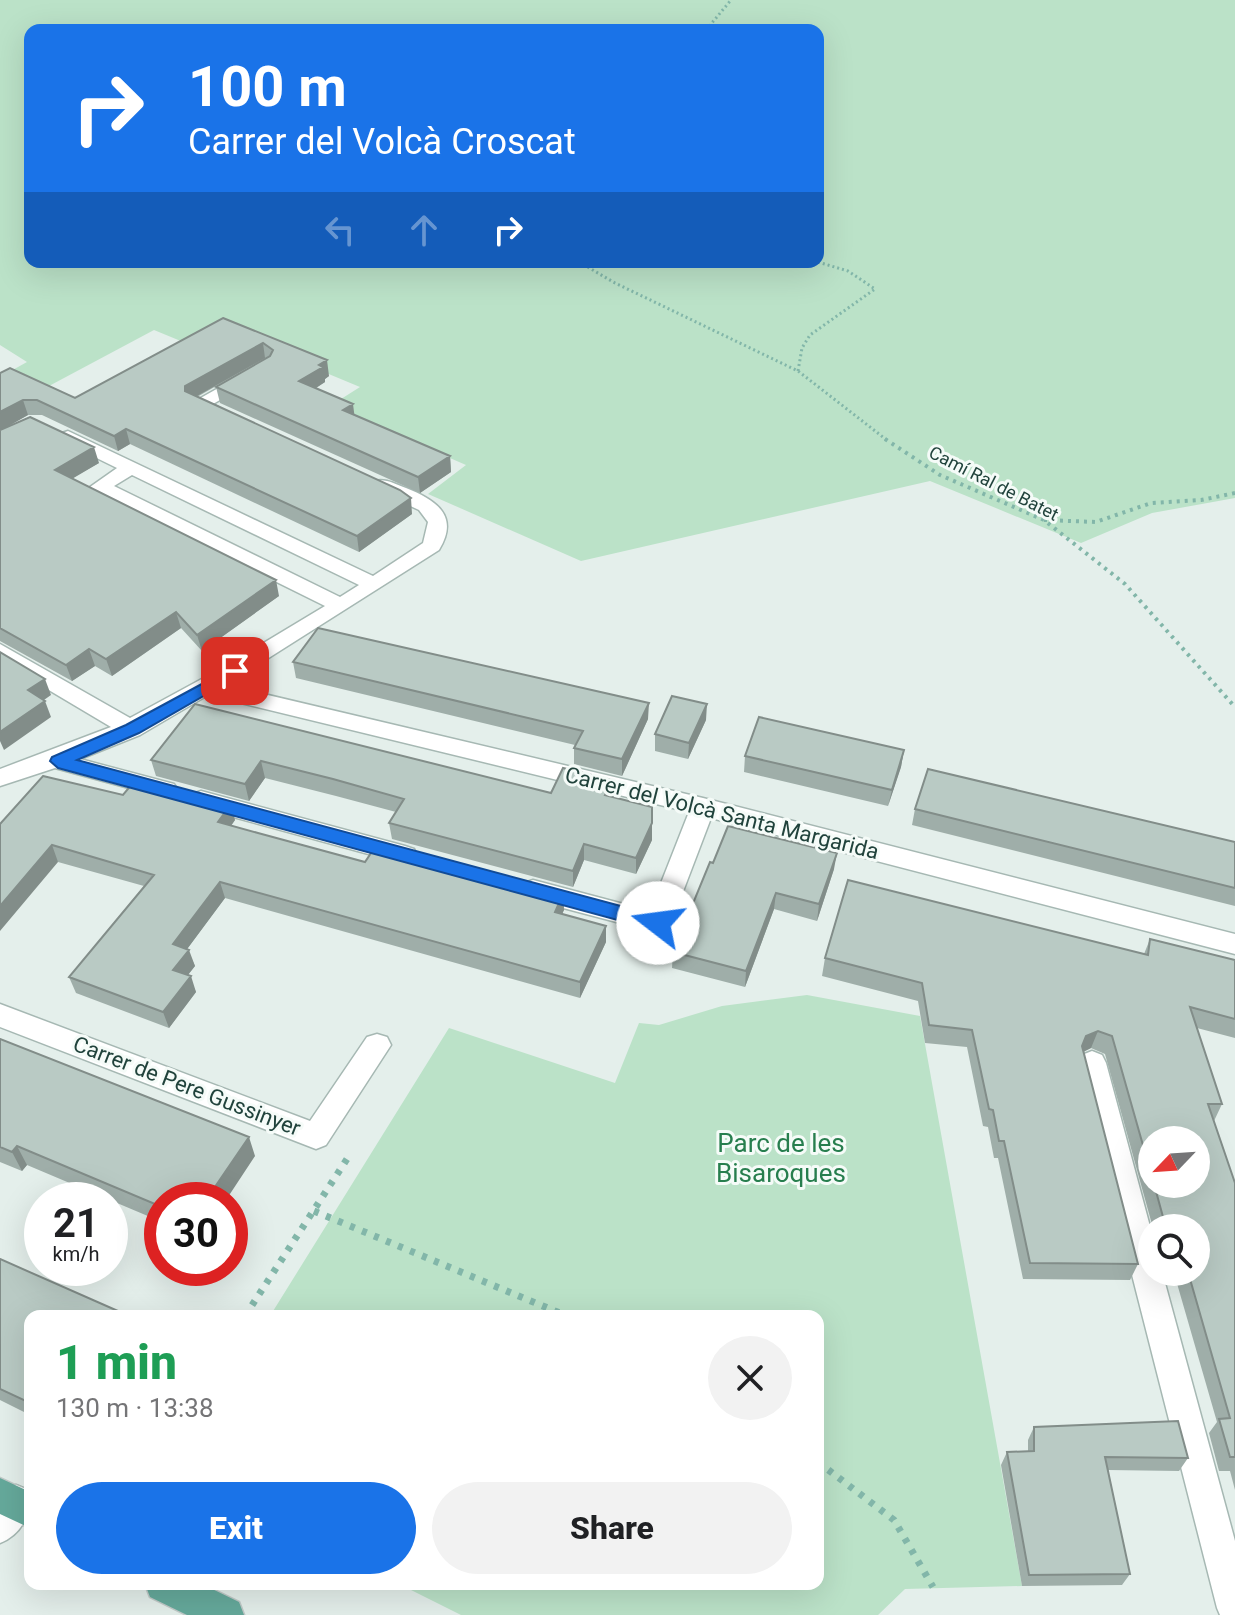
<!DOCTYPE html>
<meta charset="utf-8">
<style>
body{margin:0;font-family:Roboto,sans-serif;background:#f2f2f2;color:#202124;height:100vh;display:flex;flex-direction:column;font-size:30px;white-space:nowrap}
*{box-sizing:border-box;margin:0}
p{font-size:26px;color:#757577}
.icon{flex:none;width:44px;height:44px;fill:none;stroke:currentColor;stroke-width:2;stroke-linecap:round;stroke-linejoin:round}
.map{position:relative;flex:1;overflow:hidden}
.sheet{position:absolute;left:24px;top:1310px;width:800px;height:280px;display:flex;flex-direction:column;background:#fff;border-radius:16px;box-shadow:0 8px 32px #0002}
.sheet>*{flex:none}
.top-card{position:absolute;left:24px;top:24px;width:800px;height:244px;border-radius:16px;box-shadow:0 8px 32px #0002;background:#1a73e8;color:#fff;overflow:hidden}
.needle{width:52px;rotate:245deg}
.controls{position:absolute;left:1138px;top:1126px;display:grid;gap:16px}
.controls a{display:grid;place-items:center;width:72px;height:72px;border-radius:50%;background:#fff;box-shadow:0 8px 32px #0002;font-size:40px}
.speed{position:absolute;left:24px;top:1182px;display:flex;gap:16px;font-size:40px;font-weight:700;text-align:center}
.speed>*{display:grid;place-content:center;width:104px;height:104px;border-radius:50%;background:#fff;box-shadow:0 8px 32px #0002;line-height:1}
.speed small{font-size:20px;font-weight:400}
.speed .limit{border:12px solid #d22;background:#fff;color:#111}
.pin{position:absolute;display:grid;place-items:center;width:68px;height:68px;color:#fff;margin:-34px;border-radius:16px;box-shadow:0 4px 12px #0006}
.me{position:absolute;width:88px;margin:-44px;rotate:285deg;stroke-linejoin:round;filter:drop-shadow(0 0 6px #0008)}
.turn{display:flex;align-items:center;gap:28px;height:168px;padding:0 32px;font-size:36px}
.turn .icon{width:104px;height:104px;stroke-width:2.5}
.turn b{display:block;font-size:56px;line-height:68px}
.lanes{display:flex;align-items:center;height:76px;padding:0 32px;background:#0003;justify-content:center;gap:40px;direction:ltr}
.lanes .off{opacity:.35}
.round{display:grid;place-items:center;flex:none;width:84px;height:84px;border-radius:42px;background:#f2f2f2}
.headline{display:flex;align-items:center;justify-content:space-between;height:136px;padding:0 32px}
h1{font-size:48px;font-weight:800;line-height:60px;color:#1e9e55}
.action{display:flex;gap:16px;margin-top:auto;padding:16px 32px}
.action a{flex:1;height:92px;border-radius:48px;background:#1a73e8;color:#fff;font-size:32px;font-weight:800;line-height:92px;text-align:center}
.action a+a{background:#f2f2f2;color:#202124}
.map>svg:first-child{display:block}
.green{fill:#bbe2c8;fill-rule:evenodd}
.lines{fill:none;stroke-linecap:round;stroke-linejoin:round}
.street-casing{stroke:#a6b8b3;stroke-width:3}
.primary-casing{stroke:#c1cac8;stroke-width:3}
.path-far2{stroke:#82b6a9;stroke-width:3;stroke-dasharray:2 3;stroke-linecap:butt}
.path-far1{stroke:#82b6a9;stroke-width:4;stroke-dasharray:3 5;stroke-linecap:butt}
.path{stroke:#82b6a9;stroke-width:7;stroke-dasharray:5 8;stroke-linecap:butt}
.street{fill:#fff;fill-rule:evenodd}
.primary{fill:#65a99b;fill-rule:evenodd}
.wall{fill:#9faea9;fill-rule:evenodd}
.shaded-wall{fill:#828d89}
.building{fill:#b9cac4;stroke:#828d89;stroke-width:2}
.route{fill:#1a73e8;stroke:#114b97;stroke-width:2}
.labels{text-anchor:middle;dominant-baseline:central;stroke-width:6;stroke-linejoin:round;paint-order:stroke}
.far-street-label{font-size:18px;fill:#21433c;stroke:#f5fbf8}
.street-label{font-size:22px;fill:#21433c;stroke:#f5fbf8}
.near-park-label{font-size:26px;fill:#277e4e;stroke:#f5fbf8}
</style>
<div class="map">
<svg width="1235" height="1615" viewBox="0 0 1235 1615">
<rect width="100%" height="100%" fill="#e4efeb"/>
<!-- green -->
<path class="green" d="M0,0H1235V498L1152,513L1081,543L930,481L581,561L428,494L466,465L330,406L360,387L218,328L188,344L154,330L49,386L0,377L27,362L0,345ZM30,30H818V262H30Z
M807,995L920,1016L1022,1586L905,1589L878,1615H461L399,1584H818V1316H270L449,1028L615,1083L639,1023L659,1025L722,1006Z"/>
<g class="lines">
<defs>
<path id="street" d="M245,373L254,378L251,382L213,404L228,413L225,417H213L190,404Z
M68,431L373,576L423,543L428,522L419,510L374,489L371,485L374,481C386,478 395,484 406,488C436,500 460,516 439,550L226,685L703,798L1235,934V954L711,818L671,923L667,930L658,933L533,900L524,897L520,890L524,883L533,880L650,911L689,812L208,695L140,735L80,759L174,784L178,790L174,796L166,798L55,768L0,786V769L111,727L0,661V644L130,718L222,668L325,606L93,491L90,487L117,468L62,441L59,437L62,433ZM132,475L359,585L340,597L114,486Z
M201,791L405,846L414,849L417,855L414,861L405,864L193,806L189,800L193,794Z
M0,1004L310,1121L367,1037L377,1034L387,1037L391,1045L326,1145L316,1149L0,1027Z
M1092,1051L1102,1055L1106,1063L1152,1234V1272H1162L1235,1541V1615H1220L1217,1608L1078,1063L1082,1055Z
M16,1485L28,1490C34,1512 21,1535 0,1543V1495L4,1490Z"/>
<path id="primary" d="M0,1478L30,1492V1528L0,1514Z
M145,1584H202L239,1602L244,1615H187L150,1597Z"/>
</defs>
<!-- street casing -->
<use href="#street" class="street-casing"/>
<!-- primary casing -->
<use href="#primary" class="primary-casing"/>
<!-- path-far2 -->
<path class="path-far2" d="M706,30L731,0
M579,262L615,283L798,371L888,441
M798,371L802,348L810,335L875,289L848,271L818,262"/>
<!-- path-far1 -->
<path class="path-far1" d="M885,439L940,475L1044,520L1125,584L1235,707
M1044,520L1096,522L1151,503L1201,500L1235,493"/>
<!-- path -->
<path class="path" d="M314,1211L567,1316
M245,1316L347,1159
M818,1462L894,1520L933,1587"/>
<!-- street -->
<use href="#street" class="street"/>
<!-- primary -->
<use href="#primary" class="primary"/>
</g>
<!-- wall -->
<path class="wall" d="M223,318L329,376L325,379V382L316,388L354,415L450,456L451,472L420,493L220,403L216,387L265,358L197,397L412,514L359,552L130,444L118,451L42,415H28L6,427L99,463L72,478L279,596L202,651L181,628L112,676L95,666L72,681L0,641V373L75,398Z
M293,662L648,719L622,776L574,764V748L575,745L296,678Z
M195,704L551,793L612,797L652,840L636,874L584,860L573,887L392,839L389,823L396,812L336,796L265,778L249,801L156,776L151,760Z
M706,720L688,759L655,751V734Z
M904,750L901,767L888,806L744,772L745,756Z
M123,795L235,820L231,826L365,862L563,894L564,910L562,913L606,942L580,998L225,898L187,949L195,966L188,975L196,992L169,1028L76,993L69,977L144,886L58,862L0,824Z
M915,809L1235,842V906L912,825Z
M710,862L834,869L817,921L774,909L745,987L672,968L673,952Z
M1150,939L1235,960V1038L1197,1028L1222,1104L1214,1121L1235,1183V1490L1230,1471H1219L1209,1433L1217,1422L1176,1280H1167L1165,1272H1196V1228H1153L1105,1054L1091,1048L1083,1052L1138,1264L1130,1280L1023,1279L998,1158H994L988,1127L983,1126L967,1047L925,1043L918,1001L822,976L825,958L1144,954ZM1152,1140L1196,1184H1152Z
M0,1039L255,1156L162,1200V1222L27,1165L22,1171L0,1162Z
M0,1259L127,1316H30V1415L0,1400Z
M1034,1427L1188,1458L1179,1471L1108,1470L1130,1574L1122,1585L1022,1586L1001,1465L1007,1452L1028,1451V1440Z"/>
<!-- shaded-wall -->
<path class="shaded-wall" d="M263,343L265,358L188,401L185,386Z
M327,360L329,376L325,379V382L302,397L299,381L319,365Z
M23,400L28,415L0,431V412Z
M353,404L355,420L343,410Z
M126,429L130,444L118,451L114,436Z
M94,447L99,463L60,486L55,470Z
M450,456L451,472L420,493L418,477Z
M411,498L412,514L359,552L357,536Z
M276,580L279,596L202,651L197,635Z
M176,612L181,628L112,676L106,659Z
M89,649L95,666L72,681L66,665Z
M45,679L51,695L34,707L28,690Z
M45,701L51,717L4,750L0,741V732Z
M649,703L648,719L622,776V759Z
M707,704L706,720L688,759L689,743Z
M904,750L901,767L888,806L892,790Z
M261,761L265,778L249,801L245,784Z
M612,780V796L605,795Z
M231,804L235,820L222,838L218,822Z
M652,823V840L636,874V858Z
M584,844V860L573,887V871Z
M52,845L58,862L0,931V906Z
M837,853L834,869L817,921L819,904Z
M220,882L225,898L179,960L173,944Z
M776,893L774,909L745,987L746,971Z
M563,894L564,910L556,928L555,912Z
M606,926V942L580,998V982Z
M189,950L195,966L179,986L173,970Z
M191,976L196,992L169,1028L163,1012Z
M1098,1031L1091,1048L1079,1054L1086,1036Z
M249,1137L255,1156L226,1200H206Z
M17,1146L27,1165L22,1171L12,1152Z"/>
<!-- building -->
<path class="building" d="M223,318L327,360L319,365L323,367L299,381L353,404L343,410L450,456L418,477L216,387L270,356L273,350L263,343L185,386V391L400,490L411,498L357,536L126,429L114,436L37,400H23L0,412V373L10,368L75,398Z
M30,417L94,447L55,470L276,580L197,635L176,612L106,659L89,649L66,665L0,628V430Z
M318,628L649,703L622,759L574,748L583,731L293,662Z
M0,652L45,679L28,690L45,701L0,732Z
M672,696L707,704L689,743L655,734Z
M195,704L551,793L563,768L612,780L605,795L652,807V823L636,858L584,844L573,871L389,823L404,799L333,779L261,761L245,784L151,760Z
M759,717L904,750L892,790L745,756Z
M928,769L1235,842V888L915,809Z
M43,776L123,795L137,778L231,804L218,822L258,833L365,862L377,844L563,894L555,912L606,926L580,982L220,882L173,944L189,950L173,970L191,976L163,1012L69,977L154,875L52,845L0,906V824Z
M728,826L837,853L819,904L776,893L746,971L673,952L710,862L713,863Z
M848,880L1148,955L1150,939L1235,960V1019L1190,1007L1222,1104H1208L1235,1183V1457H1230L1219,1419L1230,1418L1188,1272H1196V1228H1163V1217L1154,1184H1196V1140H1152V1177L1112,1036L1098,1031L1086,1036L1082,1046L1138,1264L1030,1263L1004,1141H999L993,1110L989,1109L972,1030L929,1025L922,983L825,958Z
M0,1039L249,1137L206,1200H162V1207L17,1146L12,1152L0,1147Z
M0,1259L127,1315L30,1316V1403L0,1389Z
M1178,1421L1188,1458L1105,1457L1130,1574L1029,1575L1007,1452L1034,1451V1427Z"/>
<!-- route -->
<path class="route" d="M235,666L243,671L240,675L139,733L77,760L658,916L665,918L667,923L665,929L658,931L58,768L50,761L52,757L126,725Z"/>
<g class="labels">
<!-- far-street labels -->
<g class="far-street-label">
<text transform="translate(994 483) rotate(27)">Camí Ral de Batet</text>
</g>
<!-- street labels -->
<g class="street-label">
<text transform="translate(722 813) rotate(14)">Carrer del Volcà Santa Margarida</text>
<text transform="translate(187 1086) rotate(21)">Carrer de Pere Gussinyer</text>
</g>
<!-- near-park labels -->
<g class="near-park-label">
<text x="781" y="1143">Parc de les<tspan x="781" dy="30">Bisaroques</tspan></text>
</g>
</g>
</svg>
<div class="controls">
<a><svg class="needle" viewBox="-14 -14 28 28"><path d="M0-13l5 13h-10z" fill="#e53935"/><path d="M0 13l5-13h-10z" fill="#757577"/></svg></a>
<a><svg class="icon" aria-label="search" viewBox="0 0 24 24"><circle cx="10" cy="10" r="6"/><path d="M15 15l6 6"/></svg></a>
</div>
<div class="speed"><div>21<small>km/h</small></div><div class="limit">30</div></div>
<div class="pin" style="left:235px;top:671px;background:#d93025"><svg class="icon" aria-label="arrive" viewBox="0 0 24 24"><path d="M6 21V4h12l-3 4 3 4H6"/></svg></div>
<svg class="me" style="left:658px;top:923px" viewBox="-20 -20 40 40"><circle r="19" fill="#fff"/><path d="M0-13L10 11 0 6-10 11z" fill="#1a73e8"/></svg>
<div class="top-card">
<div class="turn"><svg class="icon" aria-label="right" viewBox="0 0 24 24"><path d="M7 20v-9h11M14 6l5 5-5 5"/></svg><div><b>100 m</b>Carrer del Volcà Croscat</div></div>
<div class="lanes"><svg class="icon off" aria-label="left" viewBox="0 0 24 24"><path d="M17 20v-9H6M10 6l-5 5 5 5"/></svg><svg class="icon off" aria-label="ahead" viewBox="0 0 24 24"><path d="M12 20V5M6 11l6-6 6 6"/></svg><svg class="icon" aria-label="right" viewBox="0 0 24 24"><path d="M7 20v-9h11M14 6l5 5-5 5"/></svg></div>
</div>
<section class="sheet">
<div class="headline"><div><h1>1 min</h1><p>130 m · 13:38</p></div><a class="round"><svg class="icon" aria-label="close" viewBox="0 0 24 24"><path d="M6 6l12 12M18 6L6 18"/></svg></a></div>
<div class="action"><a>Exit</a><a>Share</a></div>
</section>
</div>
